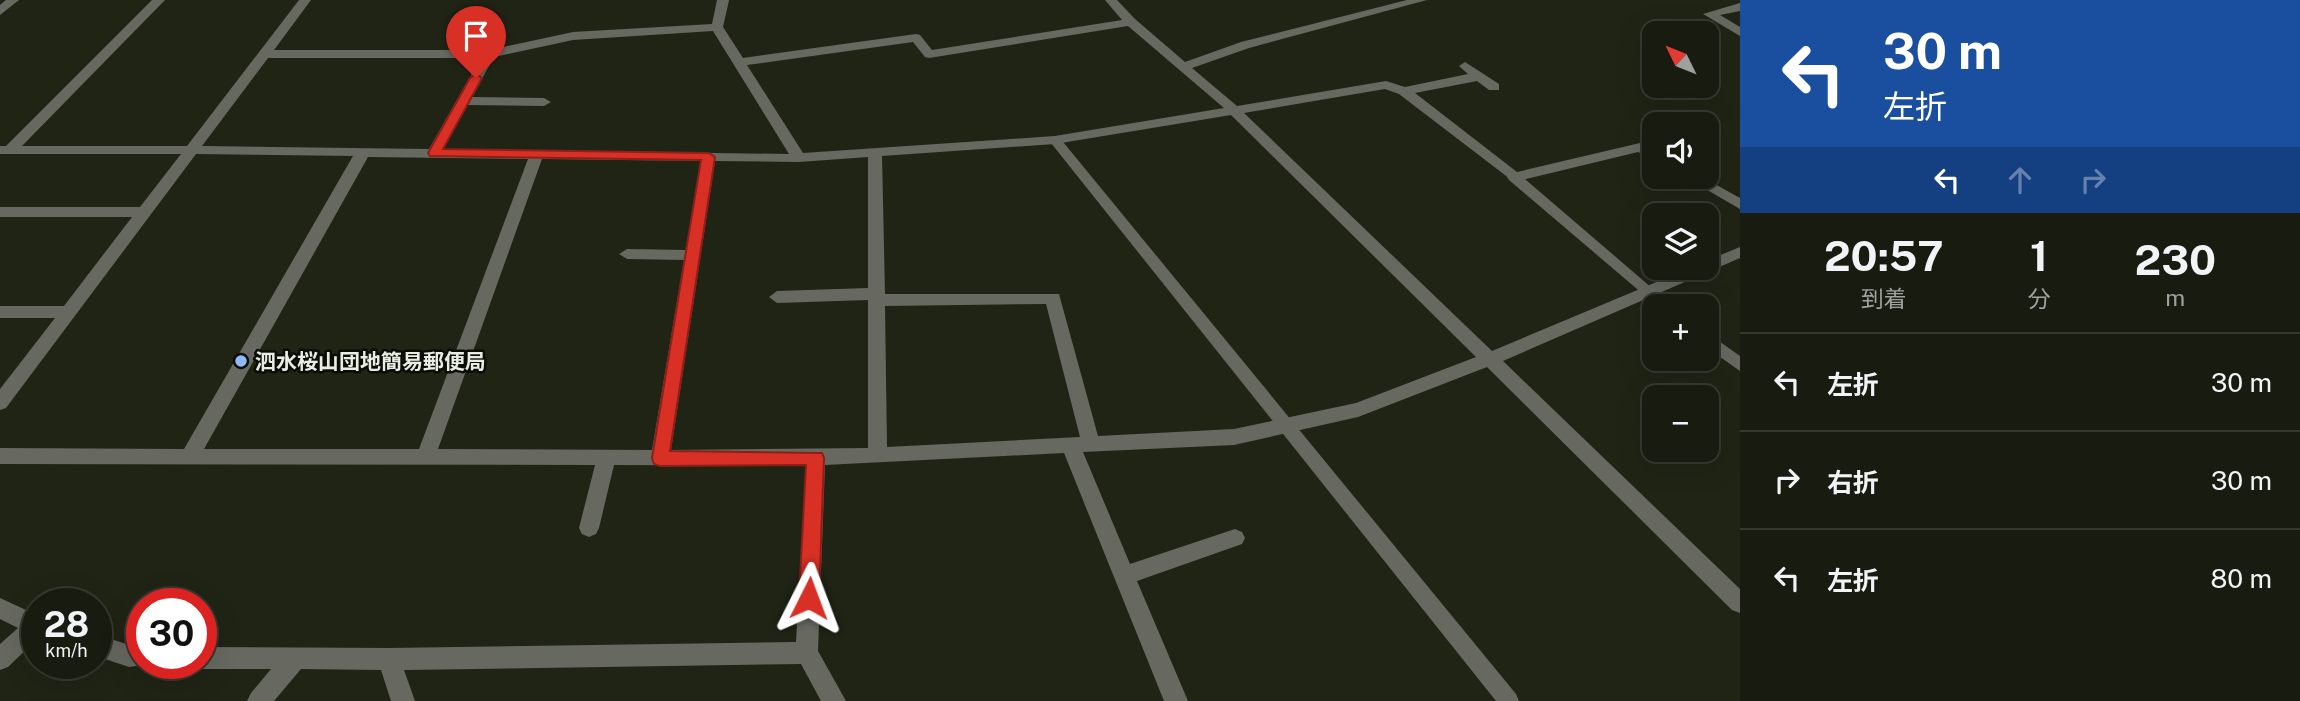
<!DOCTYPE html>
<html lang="ja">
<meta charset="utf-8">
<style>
body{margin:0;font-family:"Public Sans","Noto Sans JP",sans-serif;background:#25281e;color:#f1f3f6;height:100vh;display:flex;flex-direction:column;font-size:26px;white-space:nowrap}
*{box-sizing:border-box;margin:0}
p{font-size:23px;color:#9fa19f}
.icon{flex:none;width:38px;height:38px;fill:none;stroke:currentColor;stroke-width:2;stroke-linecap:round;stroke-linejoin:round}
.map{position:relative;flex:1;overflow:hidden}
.details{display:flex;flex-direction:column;background:#181b10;width:560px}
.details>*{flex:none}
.banner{background:#1a4fa0;color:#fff;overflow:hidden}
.needle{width:46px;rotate:313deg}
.controls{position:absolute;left:1642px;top:21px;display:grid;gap:14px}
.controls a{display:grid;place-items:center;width:77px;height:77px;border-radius:14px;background:#181b10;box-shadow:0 7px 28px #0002,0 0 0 2px #363930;font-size:35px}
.speed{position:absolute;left:21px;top:588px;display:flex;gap:14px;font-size:35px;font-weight:700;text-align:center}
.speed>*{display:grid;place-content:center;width:91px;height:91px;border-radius:50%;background:#181b10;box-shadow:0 7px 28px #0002,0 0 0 2px #363930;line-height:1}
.speed small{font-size:18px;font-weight:400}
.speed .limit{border:10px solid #d22;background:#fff;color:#111}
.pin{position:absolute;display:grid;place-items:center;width:60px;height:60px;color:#fff;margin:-72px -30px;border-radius:50% 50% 50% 0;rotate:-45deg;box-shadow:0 0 7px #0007}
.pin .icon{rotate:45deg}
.me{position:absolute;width:77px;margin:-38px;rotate:3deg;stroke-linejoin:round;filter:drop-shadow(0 0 5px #0008)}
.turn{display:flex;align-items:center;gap:24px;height:147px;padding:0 28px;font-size:32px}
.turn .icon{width:91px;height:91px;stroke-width:2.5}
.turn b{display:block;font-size:49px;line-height:60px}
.lanes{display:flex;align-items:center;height:66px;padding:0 28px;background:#0003;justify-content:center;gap:35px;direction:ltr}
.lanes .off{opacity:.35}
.eta{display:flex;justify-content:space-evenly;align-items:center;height:119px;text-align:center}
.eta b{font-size:42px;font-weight:700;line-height:49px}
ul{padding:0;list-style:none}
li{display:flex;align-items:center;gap:21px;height:98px;padding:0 28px;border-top:2px solid #363930}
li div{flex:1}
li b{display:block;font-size:26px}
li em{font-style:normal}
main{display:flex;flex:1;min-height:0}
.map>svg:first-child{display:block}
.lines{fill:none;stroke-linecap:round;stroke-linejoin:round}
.service{fill:#676961;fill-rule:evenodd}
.minor{fill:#676961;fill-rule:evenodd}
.route{fill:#d93025;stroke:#8d1f18;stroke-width:2}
.poi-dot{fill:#91b8fd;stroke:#0a0c06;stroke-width:2.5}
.labels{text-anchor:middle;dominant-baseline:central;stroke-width:5;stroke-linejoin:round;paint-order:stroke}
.poi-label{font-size:21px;font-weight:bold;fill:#e9ece2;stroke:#0a0c06;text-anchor:start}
</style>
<main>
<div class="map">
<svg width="1740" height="701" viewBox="0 0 1740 701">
<rect width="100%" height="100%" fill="#202415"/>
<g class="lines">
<!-- service -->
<path class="service" d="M1055,136L1059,137L1516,694L1519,701H1496L1051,143V137Z
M1514,173L1519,174L1673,306H1657L1509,180L1507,177Z
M1706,332L1740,356V371L1706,347Z"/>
<!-- minor -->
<path class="minor" d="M6,0H19L0,15V5Z
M152,0H165L22,146H187L299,0H311L274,50H489L573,32L712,24L717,0H729L723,27L743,58L916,34L920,35L932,50L1122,20L1105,0H1117L1135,19L1185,62L1241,42L1407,0H1427L1249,48L1192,68L1237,106L1386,81L1405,87L1468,74L1459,66L1465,62L1499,84V90H1489L1477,81L1415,93L1517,172L1640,143L1654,149V159L1638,152L1514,182L1399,94L1385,89L1244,113L1492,351L1690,268H1706V261L1740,247V258L1503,361L1740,589V613L1732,610L1487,367L1358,417L1234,445L1083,452L1130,564L1235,529L1242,532L1245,538L1242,544L1137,581L1188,701H1164L1064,453L825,465L818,651L846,701H821L801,664L404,670L415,701H391L381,670L301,669L274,701H247L251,693L271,669H201L192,663H201V647L389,648L796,642L806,466L614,465L599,528L596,534L589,537L582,534L579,528L595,465L0,464V448L184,449L353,156L196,154L6,408L0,410V389L55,318H0V306H64L132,217H0V207H140L181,154H0V146H6ZM1128,26L1224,108L1055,136L803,153L747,65L913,42L925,57L929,58ZM713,31L789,154L443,149L467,105L544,106L551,102L544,98L472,97L494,57L573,40ZM268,58H481L429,149L202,146ZM1231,115L1476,357L1356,403L1234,429L1098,436L1059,294H885L882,156L1055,144ZM368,157L528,159L419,449H204ZM868,157V288L777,291L769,297L777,303L868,300V448L671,450L715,161L799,162ZM542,159L701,161L686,250L627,249L619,254L627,259L684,260L652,450L438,449ZM1046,304L1080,437L887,447L885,306Z
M1740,3V11L1720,15L1740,27V36L1703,14Z
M1685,177H1702L1740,198V209Z
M0,598L37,615V639L8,667L0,670V644L18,628L0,619Z
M96,634L129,645H142V663L150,664L129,667L96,656Z"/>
</g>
<!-- route -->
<path class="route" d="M476,74L482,78L443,149L709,153L715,157L670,451L822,453L824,458L819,598L816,604L809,607L802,604L799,598L806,465L660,466L654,464L652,458L701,160L430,156L428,153L470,78Z"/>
<!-- markers -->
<circle class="poi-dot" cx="241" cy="361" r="7"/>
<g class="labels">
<!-- poi labels -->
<g class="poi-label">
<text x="255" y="361">泗水桜山団地簡易郵便局</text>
</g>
</g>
</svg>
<div class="controls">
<a><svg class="needle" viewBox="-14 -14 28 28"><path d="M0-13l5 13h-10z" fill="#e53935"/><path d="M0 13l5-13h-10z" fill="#9fa19f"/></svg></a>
<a><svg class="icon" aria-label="sound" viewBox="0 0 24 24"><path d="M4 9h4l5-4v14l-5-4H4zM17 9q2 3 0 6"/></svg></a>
<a><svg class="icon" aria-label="layers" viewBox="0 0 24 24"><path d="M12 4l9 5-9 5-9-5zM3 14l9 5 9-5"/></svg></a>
<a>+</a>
<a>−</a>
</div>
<div class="speed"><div>28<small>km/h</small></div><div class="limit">30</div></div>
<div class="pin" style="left:476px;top:78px;background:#d93025"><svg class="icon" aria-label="arrive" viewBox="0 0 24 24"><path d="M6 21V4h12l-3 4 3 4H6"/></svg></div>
<svg class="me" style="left:809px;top:598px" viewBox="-20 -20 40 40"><path d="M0-17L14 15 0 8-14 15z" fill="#d93025" stroke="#fff" stroke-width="4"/></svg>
</div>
<section class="details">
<div class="banner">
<div class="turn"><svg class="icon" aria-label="left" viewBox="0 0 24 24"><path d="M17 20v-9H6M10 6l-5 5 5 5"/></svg><div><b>30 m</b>左折</div></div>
<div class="lanes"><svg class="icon" aria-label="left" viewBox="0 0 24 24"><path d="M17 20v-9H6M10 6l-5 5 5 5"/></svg><svg class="icon off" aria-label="ahead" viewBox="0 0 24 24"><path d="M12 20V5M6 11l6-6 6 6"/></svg><svg class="icon off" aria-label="right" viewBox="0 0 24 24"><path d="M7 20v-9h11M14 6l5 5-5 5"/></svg></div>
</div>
<div class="eta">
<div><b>20:57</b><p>到着</p></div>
<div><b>1</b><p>分</p></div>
<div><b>230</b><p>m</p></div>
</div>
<ul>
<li><svg class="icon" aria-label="left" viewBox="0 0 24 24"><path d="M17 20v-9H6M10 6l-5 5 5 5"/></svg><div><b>左折</b></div><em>30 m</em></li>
<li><svg class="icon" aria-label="right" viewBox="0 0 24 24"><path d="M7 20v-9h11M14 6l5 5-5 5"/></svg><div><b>右折</b></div><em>30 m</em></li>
<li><svg class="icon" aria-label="left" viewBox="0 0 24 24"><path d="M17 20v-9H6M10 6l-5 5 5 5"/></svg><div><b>左折</b></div><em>80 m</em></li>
</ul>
</section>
</main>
